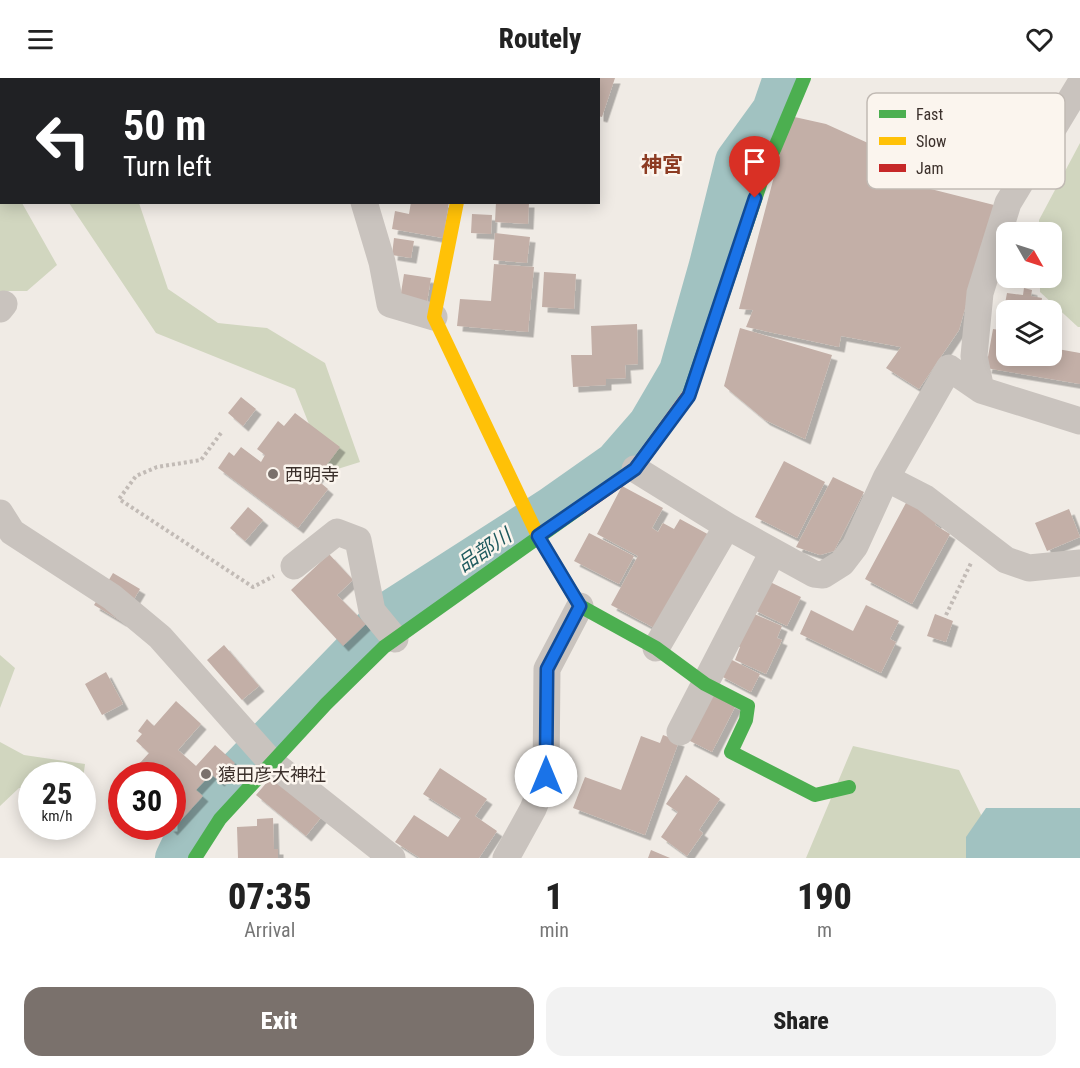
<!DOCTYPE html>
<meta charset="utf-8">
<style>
body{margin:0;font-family:"Roboto Condensed","Noto Sans JP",sans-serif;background:#f2f2f2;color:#222;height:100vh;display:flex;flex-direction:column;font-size:22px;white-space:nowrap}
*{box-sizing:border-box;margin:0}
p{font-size:20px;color:#767676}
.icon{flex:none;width:33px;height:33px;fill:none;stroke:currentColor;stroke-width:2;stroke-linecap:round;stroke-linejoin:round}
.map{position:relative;height:780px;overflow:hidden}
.sheet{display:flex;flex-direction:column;background:#fff;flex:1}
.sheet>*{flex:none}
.banner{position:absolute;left:0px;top:0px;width:600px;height:126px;box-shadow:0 3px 15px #0003;background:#202124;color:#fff;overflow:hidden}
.needle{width:39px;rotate:129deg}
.controls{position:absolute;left:996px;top:144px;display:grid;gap:12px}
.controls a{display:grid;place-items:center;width:66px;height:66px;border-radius:12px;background:#fff;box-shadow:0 3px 15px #0003;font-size:30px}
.speed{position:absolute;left:18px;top:684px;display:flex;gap:12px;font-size:30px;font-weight:700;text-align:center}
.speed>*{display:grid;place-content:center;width:78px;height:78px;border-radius:50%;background:#fff;box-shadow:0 3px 15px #0003;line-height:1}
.speed small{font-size:15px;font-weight:400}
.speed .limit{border:9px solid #d22;background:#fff;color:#111}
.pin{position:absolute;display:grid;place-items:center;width:51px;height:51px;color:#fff;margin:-62px -26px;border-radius:50% 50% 50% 0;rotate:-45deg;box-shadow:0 0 6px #0007}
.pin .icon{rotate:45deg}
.me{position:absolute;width:66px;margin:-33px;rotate:0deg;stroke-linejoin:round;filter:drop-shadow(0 0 4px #0008)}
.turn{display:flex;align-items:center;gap:21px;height:126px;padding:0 24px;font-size:27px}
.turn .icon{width:78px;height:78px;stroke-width:2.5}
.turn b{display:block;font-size:42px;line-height:51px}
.eta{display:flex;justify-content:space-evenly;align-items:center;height:102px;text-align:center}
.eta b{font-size:36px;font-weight:800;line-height:42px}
.action{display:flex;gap:12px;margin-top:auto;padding:12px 24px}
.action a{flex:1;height:69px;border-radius:18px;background:#7a716c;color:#fff;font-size:24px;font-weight:800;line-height:69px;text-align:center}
.action a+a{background:#f2f2f2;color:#222}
header{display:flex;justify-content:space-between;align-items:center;height:78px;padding:0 24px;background:#fff;font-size:27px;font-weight:800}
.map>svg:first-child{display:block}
.green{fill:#d1d6bf}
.water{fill:#a1c2c1}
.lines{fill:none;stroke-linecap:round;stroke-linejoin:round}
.river{stroke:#a1c2c1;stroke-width:42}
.building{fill:#c3afa7;filter:url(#shadow)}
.path{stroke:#c2bbb6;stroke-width:4;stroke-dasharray:3 3;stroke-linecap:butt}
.street{stroke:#c9c3be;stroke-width:27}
.fast{stroke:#4caf50;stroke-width:14}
.slow{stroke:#ffc107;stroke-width:14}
.jam{stroke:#c62828;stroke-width:14}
.route-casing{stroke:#114b97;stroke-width:15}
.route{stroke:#1a73e8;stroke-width:10}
.poi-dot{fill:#7a716c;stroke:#fbf5ee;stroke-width:2}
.labels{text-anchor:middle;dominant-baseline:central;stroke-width:5;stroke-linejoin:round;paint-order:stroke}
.poi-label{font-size:18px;fill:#3b302b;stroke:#fbf5ee;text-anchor:start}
.water-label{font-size:20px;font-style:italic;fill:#1f5a5e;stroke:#fbf5ee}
.quarter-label{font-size:21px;font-weight:bold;fill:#8c3b22;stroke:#fbf5ee}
.key{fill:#fbf5ee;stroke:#c1bab4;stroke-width:1.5}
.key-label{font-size:16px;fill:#3b302b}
</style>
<header><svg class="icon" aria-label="menu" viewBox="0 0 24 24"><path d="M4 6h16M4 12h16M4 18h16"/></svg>Routely<svg class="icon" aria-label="heart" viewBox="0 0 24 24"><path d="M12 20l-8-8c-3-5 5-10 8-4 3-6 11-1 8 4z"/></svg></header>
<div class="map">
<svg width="1080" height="780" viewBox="0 0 1080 780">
<defs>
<filter id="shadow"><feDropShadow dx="5.5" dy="5.5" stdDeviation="0" flood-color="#0004"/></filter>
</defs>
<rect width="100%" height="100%" fill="#f0ebe5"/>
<!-- green -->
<path class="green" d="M1080,65V249H1078L1040,214V200H1052V154H1039V142Z
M0,84L2,124L22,125L57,187L27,213H0Z
M69,125H139L168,211L218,245L267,250L325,285L360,384L328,394L295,311L156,255Z
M0,577L15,590L0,630Z
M0,664L24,677L85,686L83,701L82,698H32L31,710H19L0,728Z
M853,668L959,692L990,755L1080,780H806Z"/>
<!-- water -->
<path class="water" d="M986,730H1080V780H966V759Z"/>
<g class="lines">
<!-- river -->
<path class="river" d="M176,780L189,753L242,689L360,567L386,536L551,430L615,385L649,346L680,293L710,187L736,83L773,32L784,0"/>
</g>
<!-- building -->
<path class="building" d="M598,0H615L602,39L598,38Z
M790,38L826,46L921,89L919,108L994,127L959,252L919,311L886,290L901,269L841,258L839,269L746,249L753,232L739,231Z
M411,124H449L443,160L392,151L395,133L409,136Z
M496,124H529L528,146L495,144Z
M472,136L492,137L491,156L471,155Z
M495,155L530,159L527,185L493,182Z
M394,160L414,163L411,180L392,177Z
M494,186L534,189L528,254L457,248L460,221L491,223Z
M544,194L576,196L574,231L542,229Z
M404,196L431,200L427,224L400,221Z
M1024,210L1032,212L1031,218L1042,220L1040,232H1006V278H1052V270L1080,275V306L986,290L993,251L1000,252L1007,215L1023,217Z
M637,246L638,286L625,287L626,300L606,301V307L573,309L571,277H592L591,248Z
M740,250L832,277L805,361L765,342L724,308Z
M241,319L256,331L243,348L228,335Z
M295,335L340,369L316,401L328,411L298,450L218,390L229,374L234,378L241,369L261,384L265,377L257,371L278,343L284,348Z
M784,383L825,404L797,460L755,439Z
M833,399L864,414L834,473L820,477L796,469Z
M622,408L663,430L652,450L658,454L663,445L674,451L680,441L713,459L662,554L611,527L638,478L597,456Z
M907,423L939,440L935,447L950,456L912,526L865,501Z
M248,429L263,442L245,463L230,450Z
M1069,431L1080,459L1047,473L1035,445Z
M589,455L634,478L619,506L574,483Z
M329,476L353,502L337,517L366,546L343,568L291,512Z
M113,495L140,511L121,543L94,527Z
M766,502L801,519L787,548L752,531Z
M866,527L899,543L890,561L896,564L881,595L800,556L811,532L853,553Z
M750,534L782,548L777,560L782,562L766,596L735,582L740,569L735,567Z
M935,536L953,543L946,564L927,558Z
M224,567L259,608L242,622L207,582Z
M728,580L760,596L751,614L719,597Z
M106,594L123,626L102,637L85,606Z
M711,615L736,627L712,674L688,662Z
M176,623L201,646L178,672L196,688L215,667L235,685L219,703L211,696L196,712L203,718L172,752L168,748H172V698H140L145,692L139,686L149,675L136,663L142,656L138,653L147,641L154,648Z
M663,657L679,663L645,757L573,730L585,699L621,712L641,658L660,665Z
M440,690L487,721L475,738L497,753L479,780H420L395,764L414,737L448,759L461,740L423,716Z
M274,696L323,737L306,758L256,717Z
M686,697L720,721L699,752L703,755L687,778L661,759L678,734L666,726Z
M273,740L274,771H278V780H238L237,749L257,748V741Z
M651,772L670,780H648Z"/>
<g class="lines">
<!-- path -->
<path class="path" d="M221,355L201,382L157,389L136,398L119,421L253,509L274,498
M946,537L971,485"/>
<!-- street -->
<path class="street" d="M317,0L318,2
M503,2L504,0
M1080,6L1008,125L980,215L974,278L981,312L1080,343
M364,124L382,184L390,226L434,239
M0,231L4,226
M635,391L727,448L814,496L823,497L842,485L855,468L886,400L925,420L1006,482L1029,490L1080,485
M886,400L949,290L981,312
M0,435L12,454L112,519L160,559L271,684L392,780
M294,488L337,454L358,462L372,533L395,561
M656,570L727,448
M680,654L773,474
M506,780L533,731L546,698L547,591L580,528"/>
<!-- fast -->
<path class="fast" d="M689,317L763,98L804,0
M559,493L580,528L656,570L705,606L748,628L746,642L731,674L815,717L849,709
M195,780L220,741L326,626L384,569L581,429"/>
<!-- slow -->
<path class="slow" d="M457,124L434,239L538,458L559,493"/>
<!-- jam -->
<path class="jam" d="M581,429L635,391L689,317"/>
</g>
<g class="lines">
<defs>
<path id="route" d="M546,698L547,591L580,528L538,458L635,391L689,318L755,120"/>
</defs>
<!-- route casing -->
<use href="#route" class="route-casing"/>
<!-- route -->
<use href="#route" class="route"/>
</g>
<!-- markers -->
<g class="poi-dot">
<circle cx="273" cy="396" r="6"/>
<circle cx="206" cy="696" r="6"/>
</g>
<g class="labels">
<!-- poi labels -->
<g class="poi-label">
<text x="285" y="396">西明寺</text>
<text x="218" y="696">猿田彦大神社</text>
</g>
<!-- water labels -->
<g class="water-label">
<text transform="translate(484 472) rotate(-34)">品部川</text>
</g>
<!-- quarter labels -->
<g class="quarter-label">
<text x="662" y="87">神宮</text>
</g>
</g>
<!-- legend -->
<rect x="867" y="15" width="198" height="96" rx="9" class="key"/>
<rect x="879" y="32" width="27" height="8" fill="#4caf50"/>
<rect x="879" y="59" width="27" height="8" fill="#ffc107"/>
<rect x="879" y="86" width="27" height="8" fill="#c62828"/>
<g class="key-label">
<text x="916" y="42">Fast</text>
<text x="916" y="69">Slow</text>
<text x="916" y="96">Jam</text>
</g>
</svg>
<div class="controls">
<a><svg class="needle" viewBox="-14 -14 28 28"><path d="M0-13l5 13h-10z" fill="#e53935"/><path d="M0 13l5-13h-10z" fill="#767676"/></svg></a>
<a><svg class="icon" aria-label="layers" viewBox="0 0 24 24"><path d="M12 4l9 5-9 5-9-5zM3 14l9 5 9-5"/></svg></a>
</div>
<div class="speed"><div>25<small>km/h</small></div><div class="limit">30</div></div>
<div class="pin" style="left:755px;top:120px;background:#d93025"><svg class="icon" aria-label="arrive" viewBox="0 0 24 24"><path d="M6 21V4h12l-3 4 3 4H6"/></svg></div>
<svg class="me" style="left:546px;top:698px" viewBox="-20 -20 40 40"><circle r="19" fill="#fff"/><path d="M0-13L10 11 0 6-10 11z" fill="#1a73e8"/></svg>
<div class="banner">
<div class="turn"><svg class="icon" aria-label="left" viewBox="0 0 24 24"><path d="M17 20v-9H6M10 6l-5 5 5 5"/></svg><div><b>50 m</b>Turn left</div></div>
</div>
</div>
<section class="sheet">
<div class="eta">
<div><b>07:35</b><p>Arrival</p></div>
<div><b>1</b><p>min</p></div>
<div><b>190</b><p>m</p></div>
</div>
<div class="action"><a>Exit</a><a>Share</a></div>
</section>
